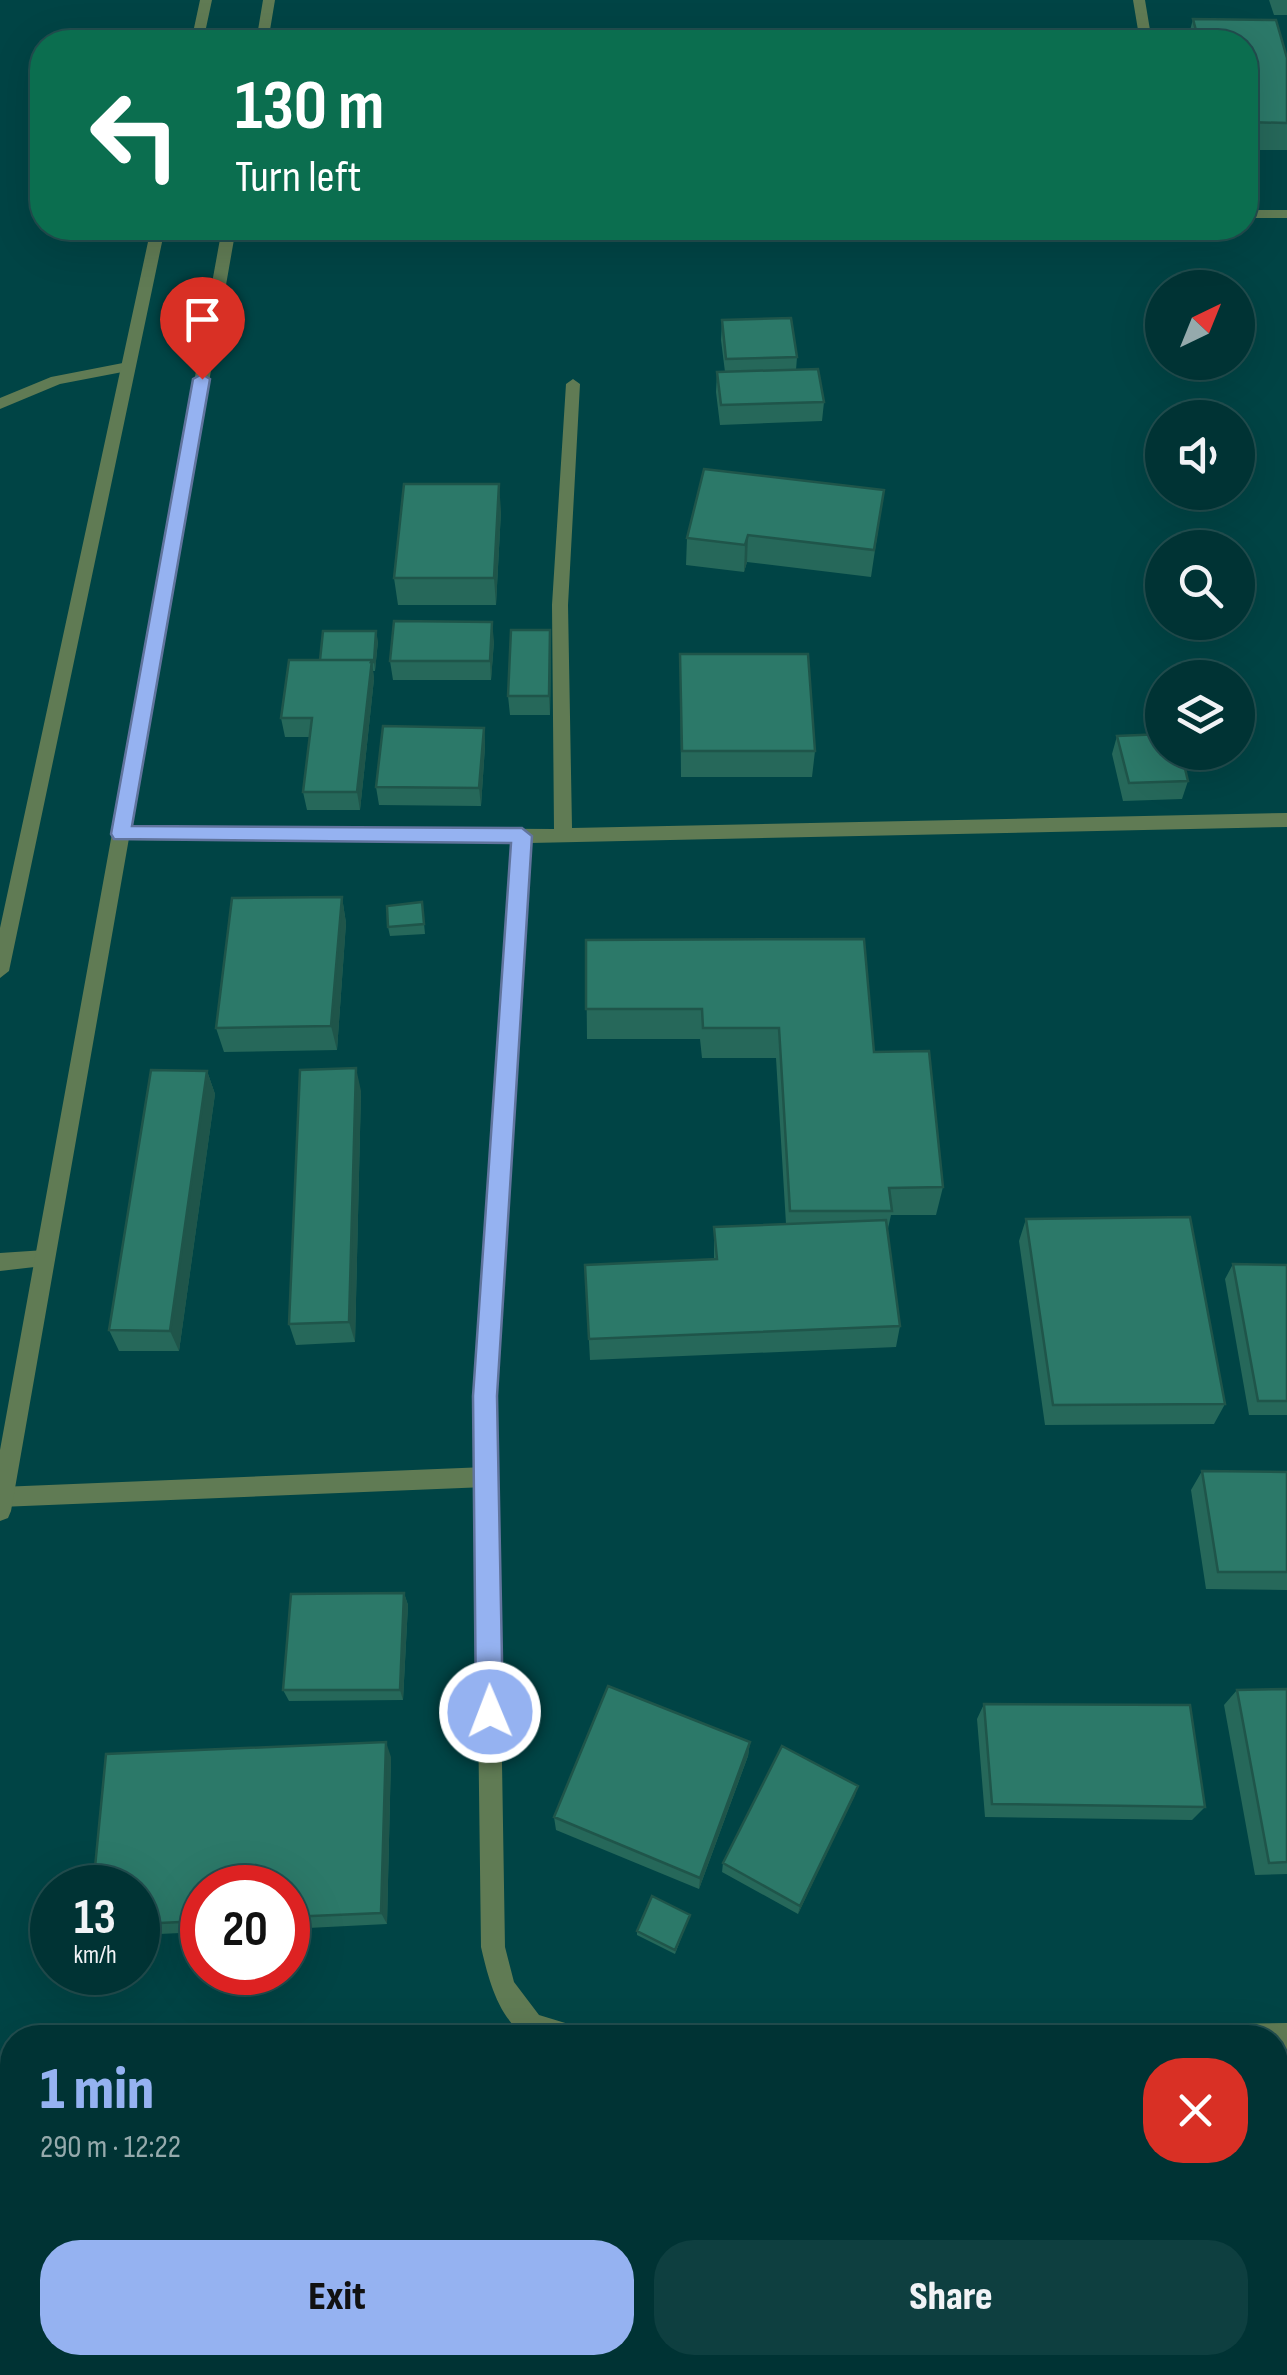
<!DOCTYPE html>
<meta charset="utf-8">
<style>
body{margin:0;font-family:"Sofia Sans Condensed",sans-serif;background:#0e3f40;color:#f1f3f6;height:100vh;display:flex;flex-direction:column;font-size:38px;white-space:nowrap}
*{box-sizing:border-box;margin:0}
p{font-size:32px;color:#95aaac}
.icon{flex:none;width:55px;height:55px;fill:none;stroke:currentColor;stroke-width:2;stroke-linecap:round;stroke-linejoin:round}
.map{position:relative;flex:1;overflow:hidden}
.drawer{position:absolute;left:0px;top:2025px;width:1288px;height:350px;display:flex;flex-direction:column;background:#003334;border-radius:40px 40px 0 0;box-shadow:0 10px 40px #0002,0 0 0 2px #224e4f}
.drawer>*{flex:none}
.guide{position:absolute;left:30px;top:30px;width:1228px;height:210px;border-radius:40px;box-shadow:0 10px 40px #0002,0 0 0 2px #224e4f;background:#0b6e4f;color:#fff;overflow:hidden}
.needle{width:65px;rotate:43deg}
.tools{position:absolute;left:1145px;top:270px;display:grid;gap:20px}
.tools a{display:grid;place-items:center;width:110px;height:110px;border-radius:50%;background:#003334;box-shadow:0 10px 40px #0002,0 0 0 2px #224e4f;font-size:50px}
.speed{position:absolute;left:30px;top:1865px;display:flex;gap:20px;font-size:50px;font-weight:700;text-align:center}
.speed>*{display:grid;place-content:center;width:130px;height:130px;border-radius:50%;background:#003334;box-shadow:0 10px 40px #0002,0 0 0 2px #224e4f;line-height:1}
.speed small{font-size:25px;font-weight:400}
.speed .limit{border:15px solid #d22;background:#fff;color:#111}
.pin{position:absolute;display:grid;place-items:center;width:85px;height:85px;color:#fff;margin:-102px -42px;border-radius:50% 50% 50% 0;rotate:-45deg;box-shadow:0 0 10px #0007}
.pin .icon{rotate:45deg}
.me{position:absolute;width:110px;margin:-55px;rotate:359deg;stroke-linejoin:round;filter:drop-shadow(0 0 8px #0008)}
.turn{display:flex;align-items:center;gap:35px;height:210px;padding:0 40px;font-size:45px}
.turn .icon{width:130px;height:130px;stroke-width:2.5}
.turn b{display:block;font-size:70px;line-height:85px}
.round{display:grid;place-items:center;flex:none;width:105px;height:105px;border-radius:40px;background:#0e3f40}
.head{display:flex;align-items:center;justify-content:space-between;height:170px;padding:0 40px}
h1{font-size:60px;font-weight:800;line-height:75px;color:#95b2f1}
.action{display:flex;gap:20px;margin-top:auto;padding:20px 40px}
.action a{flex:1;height:115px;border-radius:40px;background:#95b2f1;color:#111;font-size:40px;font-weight:800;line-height:115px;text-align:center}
.action a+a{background:#0e3f40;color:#f1f3f6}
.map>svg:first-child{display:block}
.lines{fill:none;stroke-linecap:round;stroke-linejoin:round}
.service{fill:#607b54;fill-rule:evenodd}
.minor{fill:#607b54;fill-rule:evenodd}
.tertiary{fill:#607b54;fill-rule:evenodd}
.wall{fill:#26685a}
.shaded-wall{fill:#1f554a}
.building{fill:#2c7969;stroke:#1f554a;stroke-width:2.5}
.route{fill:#95b2f1;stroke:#61749d;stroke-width:2.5}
</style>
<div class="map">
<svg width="1287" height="2375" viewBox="0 0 1287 2375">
<rect width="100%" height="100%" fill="#004445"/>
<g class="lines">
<!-- service -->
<path class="service" d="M1245,210H1287V218H1245Z
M128,362L135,367L133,370L60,384L0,409V398L51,377Z
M573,379L580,384L568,605L572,828L1287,813V827L530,843L496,1396L505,1947L514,1982L539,2015L585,2029L588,2038H531C499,2024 488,1977 481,1947L474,1396L513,843L121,840L112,833L121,826L554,829L552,605L566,384Z
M1287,2023V2049H1275V2038H1110L1113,2029L1122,2025Z"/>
<!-- minor -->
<path class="minor" d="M1133,0H1145L1152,42H1140Z
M45,1250L52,1253L55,1259L52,1265L0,1271V1253Z
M486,1467L494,1470L497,1477L494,1484L486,1487L0,1507V1487Z"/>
<!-- tertiary -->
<path class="tertiary" d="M200,0H212L203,42H191Z
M263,0H275L268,42H256Z
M151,228H165L9,971L0,978V928Z
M222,228H236L11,1511L8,1518L0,1521V1450Z"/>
</g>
<!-- wall -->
<path class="wall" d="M1269,0H1287V15H1274Z
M1193,19L1287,58V150H1245V42H1187Z
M722,320L797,357L796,370L824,402L822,421L720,425L716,392L717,372H725L721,340Z
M884,490L871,577L747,562L744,572L686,565L687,538Z
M501,511L496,605H398L394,578Z
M378,641L375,671H373L374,679L360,810H307L303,792L310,737H285L281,718L320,660Z
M494,641L491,680H393L390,661Z
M551,649L550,715H510L508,696Z
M680,655L815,751L812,777H681Z
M484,728L485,746L481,806L379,805L376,787Z
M1117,736L1188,781L1182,799L1123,801L1112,754Z
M342,897L346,923L337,1050L224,1052L216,1028Z
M422,902L425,934L390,936L388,927Z
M586,940L874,1052L943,1187L936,1215H891L887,1233L900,1326L896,1347L590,1360L585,1265L714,1259V1227L786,1224L776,1058H702L700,1039H587Z
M207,1071L215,1094L179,1351H119L109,1330Z
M361,1091L355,1342L296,1345L289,1324Z
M1026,1219L1225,1404L1214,1424L1045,1425L1019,1241Z
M1233,1264L1287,1265V1415H1249L1225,1279Z
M1202,1471L1287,1472V1590L1206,1589L1191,1490Z
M404,1593L408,1605L403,1700L289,1701L283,1690Z
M1287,1689V1874L1255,1875L1224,1705L1237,1690Z
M984,1704L1205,1807L1192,1820L985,1817L977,1719Z
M750,1742L748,1756L699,1889L556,1830L554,1817Z
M391,1757L387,1924L288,1929V1888H202V1932L138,1935V1888Z
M858,1786L798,1914L722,1872L723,1863Z
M690,1915L675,1954L637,1935V1931Z
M989,2362H1275L1287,2375H991Z"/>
<!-- shaded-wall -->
<path class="shaded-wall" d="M499,484L501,511L496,605L494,578Z
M748,535L747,562L744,572L745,545Z
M492,622L494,641L491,680L490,661Z
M550,630L551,649L550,715L549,696Z
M376,631L378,641L375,671L374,662Z
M372,660L374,679L360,810L357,792Z
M484,728L485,746L481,806L479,788Z
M342,897L346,923L337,1050L331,1026Z
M356,1068L361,1091L355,1342L349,1322Z
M207,1071L215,1094L179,1351L170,1331Z
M404,1593L408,1605L403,1700L400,1690Z
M386,1742L391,1757L387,1924L381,1913Z
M750,1742L748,1756L699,1889L700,1878Z
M858,1786L855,1796L798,1914L800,1906Z
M339,2362H347L346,2375H339Z"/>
<!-- building -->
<path class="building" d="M1193,19L1276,20L1287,58V123L1245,122V42H1199Z
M791,318L797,357L726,359L722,320Z
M818,369L824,402L721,405L717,372Z
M704,469L884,490L874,550L748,535L745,545L687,538Z
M404,484H499L494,578H394Z
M394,621L492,622L490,661H390Z
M511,630H550L549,696H508Z
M323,631H376L374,662H371L372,660H320Z
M680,654H808L815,751H682Z
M289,660H372L357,792H303L312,718H281Z
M383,726L484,728L479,788L376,787Z
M1162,734V752H1181L1188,781L1129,783L1117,736Z
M342,897L331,1026L216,1028L232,898Z
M422,902L424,924L388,927L387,906Z
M864,939L874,1052L929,1051L943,1187L889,1188L892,1211H790L779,1028H703L702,1009H586V940Z
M356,1068L349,1322L289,1324L300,1070Z
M151,1070L207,1071L170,1331L109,1330Z
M1190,1217L1225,1404L1053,1405L1026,1219Z
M886,1220L900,1326L589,1339L585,1265L717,1259L714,1227Z
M1233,1264L1287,1265V1401H1258Z
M1202,1471L1287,1472V1572H1218Z
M404,1593L400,1690H283L291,1594Z
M608,1686L750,1742L700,1878L554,1817Z
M1287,1689V1862L1269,1863L1237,1690Z
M984,1704L1190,1705L1205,1807L992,1804Z
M386,1742L381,1913L288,1917V1888H202V1921L138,1924V1888H93L106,1754Z
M782,1746L858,1786L800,1906L723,1863Z
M652,1896L690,1915L675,1950L637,1931Z
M386,2027V2038H294L295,2028Z
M1275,2289H1287V2375H1002L1000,2362H1275Z
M39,2362H339V2375H38Z
M385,2362H531V2375H384Z
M644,2362H866L867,2375H644Z"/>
<!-- route -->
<path class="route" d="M202,374L210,379L132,826L522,828L532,836L497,1396L503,1712L499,1722L490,1726L480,1722L476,1712L473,1396L511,843L114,839L111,834L193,379Z"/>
</svg>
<div class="tools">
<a><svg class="needle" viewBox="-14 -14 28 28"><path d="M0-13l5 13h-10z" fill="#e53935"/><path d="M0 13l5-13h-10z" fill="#95aaac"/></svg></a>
<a><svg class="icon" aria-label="sound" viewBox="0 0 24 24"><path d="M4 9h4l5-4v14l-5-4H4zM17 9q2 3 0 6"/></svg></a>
<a><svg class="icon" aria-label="search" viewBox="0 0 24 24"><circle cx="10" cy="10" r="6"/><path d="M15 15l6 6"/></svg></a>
<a><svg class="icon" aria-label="layers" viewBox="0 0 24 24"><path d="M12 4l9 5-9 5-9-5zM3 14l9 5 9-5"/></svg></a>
</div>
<div class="speed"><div>13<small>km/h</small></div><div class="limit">20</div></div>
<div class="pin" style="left:202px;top:379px;background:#d93025"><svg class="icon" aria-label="arrive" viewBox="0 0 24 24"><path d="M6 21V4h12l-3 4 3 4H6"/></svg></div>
<svg class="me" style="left:490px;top:1712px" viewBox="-20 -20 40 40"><circle r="17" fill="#95b2f1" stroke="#fff" stroke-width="3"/><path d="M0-11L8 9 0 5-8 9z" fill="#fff"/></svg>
<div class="guide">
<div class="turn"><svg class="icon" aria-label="left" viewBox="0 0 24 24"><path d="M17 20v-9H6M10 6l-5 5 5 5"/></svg><div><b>130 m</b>Turn left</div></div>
</div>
<section class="drawer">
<div class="head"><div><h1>1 min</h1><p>290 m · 12:22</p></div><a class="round" style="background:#d93025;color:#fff"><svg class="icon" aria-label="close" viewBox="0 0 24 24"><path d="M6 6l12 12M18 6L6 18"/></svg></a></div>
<div class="action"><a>Exit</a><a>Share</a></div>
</section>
</div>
